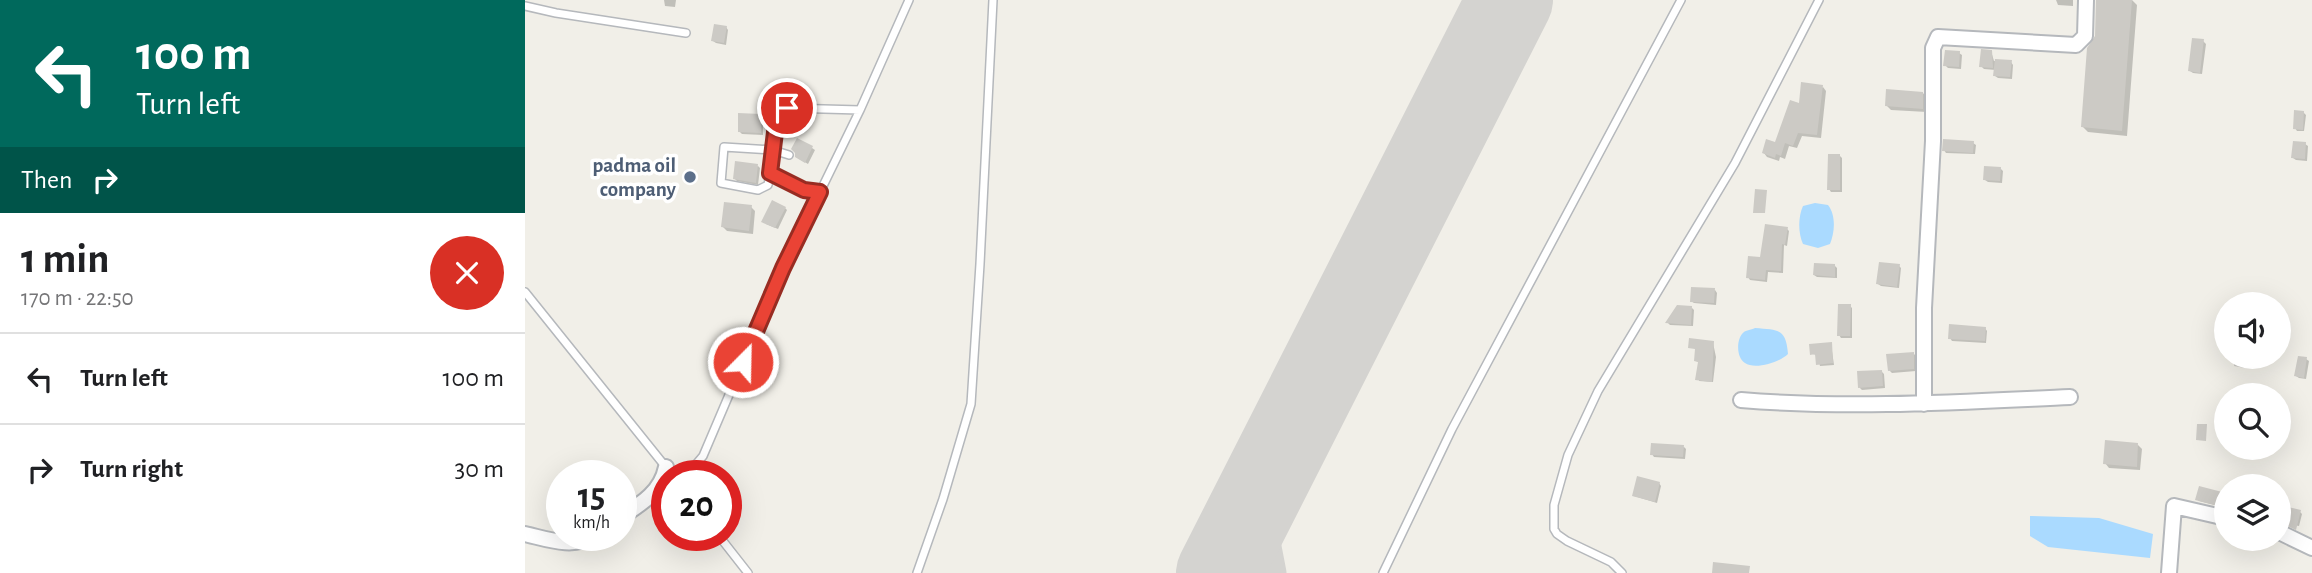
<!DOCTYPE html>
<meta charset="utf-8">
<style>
body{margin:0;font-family:"Alegreya Sans",sans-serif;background:#f6f6f6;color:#202124;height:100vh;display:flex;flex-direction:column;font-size:26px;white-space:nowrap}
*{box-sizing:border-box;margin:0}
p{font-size:23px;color:#757577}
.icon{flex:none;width:38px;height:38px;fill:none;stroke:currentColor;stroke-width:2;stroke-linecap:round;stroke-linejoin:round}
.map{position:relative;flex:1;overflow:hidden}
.panel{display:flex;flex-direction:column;background:#fff;width:525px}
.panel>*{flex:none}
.hud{background:#00695c;color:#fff;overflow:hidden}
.buttons{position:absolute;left:1689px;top:292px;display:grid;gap:14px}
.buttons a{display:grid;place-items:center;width:77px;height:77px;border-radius:50%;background:#fff;box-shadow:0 7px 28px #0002;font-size:35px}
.speed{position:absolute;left:21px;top:460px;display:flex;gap:14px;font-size:35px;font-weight:700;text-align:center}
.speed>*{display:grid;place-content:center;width:91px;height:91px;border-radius:50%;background:#fff;box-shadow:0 7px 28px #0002;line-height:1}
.speed small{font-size:18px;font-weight:400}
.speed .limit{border:10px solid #d22;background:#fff;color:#111}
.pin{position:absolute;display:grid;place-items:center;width:60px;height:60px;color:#fff;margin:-30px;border:4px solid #fff;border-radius:50%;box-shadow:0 2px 7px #0007}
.me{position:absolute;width:77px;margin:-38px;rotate:23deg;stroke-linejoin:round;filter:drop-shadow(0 0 5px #0008)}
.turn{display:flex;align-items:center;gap:24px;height:147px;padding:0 21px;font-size:32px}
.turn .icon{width:91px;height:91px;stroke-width:2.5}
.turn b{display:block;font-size:49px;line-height:60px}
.then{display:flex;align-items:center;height:66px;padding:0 21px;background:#0003;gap:14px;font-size:26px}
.round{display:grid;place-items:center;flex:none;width:74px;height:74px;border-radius:37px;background:#f6f6f6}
.summary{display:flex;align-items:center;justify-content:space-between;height:119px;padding:0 21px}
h1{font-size:42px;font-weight:700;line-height:52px}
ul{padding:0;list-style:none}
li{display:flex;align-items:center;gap:21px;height:91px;padding:0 21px;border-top:2px solid #e0e0e0}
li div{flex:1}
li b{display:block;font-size:26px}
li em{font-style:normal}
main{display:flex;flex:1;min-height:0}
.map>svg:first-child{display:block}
.water{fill:#aadaff}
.shadow{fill:#0003}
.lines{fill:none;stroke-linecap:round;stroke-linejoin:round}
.taxiway{stroke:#d4d3d0;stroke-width:35}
.runway{stroke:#d4d3d0;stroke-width:86}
.building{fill:#cccac5}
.service-casing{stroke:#b5b8bc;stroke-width:10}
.minor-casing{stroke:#b5b8bc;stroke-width:18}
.service{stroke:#fff;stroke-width:7}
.minor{stroke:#fff;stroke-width:14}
.route-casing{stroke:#982c22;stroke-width:18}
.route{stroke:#ea4335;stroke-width:12}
.service-dot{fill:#5c6f8a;stroke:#fff;stroke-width:2.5}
.labels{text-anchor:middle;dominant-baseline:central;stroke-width:7;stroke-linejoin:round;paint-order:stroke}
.service-label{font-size:21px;font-weight:bold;fill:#4e5e75;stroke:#fff;text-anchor:end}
</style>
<main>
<section class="panel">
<div class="hud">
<div class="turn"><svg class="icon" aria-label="left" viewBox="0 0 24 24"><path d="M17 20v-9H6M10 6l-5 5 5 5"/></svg><div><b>100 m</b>Turn left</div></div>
<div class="then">Then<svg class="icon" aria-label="right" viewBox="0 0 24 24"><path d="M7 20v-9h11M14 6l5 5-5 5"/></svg></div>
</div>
<div class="summary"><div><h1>1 min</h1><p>170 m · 22:50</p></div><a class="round" style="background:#d93025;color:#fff"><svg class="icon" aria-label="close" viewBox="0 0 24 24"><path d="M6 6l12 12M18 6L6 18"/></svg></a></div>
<ul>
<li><svg class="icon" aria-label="left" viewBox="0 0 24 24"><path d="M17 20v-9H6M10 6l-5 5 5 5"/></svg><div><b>Turn left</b></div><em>100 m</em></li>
<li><svg class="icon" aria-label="right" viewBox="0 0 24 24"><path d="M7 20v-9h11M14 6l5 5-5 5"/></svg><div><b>Turn right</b></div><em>30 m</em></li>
</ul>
</section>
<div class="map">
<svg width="1787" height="573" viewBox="0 0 1787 573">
<rect width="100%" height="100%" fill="#f1efe8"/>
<!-- water -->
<path class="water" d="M1290,203L1303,205C1311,215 1310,232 1305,244L1293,248L1278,244C1273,233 1273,217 1278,206Z
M1230,328C1253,330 1261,328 1263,354C1255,362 1230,370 1220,363C1211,358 1211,338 1219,332C1220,331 1228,329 1230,328Z
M1505,516L1574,518L1628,534L1625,558L1523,547L1505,536Z"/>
<!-- shadow -->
<path class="shadow" d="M139,0H151L150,7L140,6Z
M1531,0H1548V6L1533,5Z
M1572,0H1607L1612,5L1602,136L1563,132L1558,127L1571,37Z
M201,27L203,30L201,45L191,43L188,41Z
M1678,41L1681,44L1677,74L1668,73L1665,71Z
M1466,51L1469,61L1486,62L1488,65L1487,79L1473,78L1470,76L1471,70L1459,69L1456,66Z
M1434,53L1437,55L1436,69L1423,68L1420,65Z
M1298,87L1301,91L1296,138L1277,136L1272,148L1264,146L1260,159L1255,157L1254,161L1242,157L1239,153L1251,144L1275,106Z
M1398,93L1402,98V112L1366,110L1362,106Z
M1778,112L1781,115L1779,131H1772L1770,128Z
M236,116L238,118V135L217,134L214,131Z
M1448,143L1451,145L1450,154L1421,153L1419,150Z
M1780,144L1783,146L1782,161L1771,160L1768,158Z
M287,148L290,150L283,164L271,157L272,152Z
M1315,156L1317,158V192H1306L1304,189Z
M233,166L235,168L233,185L212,181L209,178Z
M1475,168L1478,171L1477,183L1463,182L1460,180Z
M226,207L230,211L228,234L202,231L198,227Z
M260,208L262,210L253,229L241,224Z
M1262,229L1264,231L1262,246L1259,245L1258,273L1243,272L1242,282L1225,280L1223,277Z
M1310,266L1312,268V278L1292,277L1289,275Z
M1374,266L1376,268L1374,288L1356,286L1353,284Z
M1190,290L1192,293L1191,305L1169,303L1166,301Z
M1325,306L1327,308V338H1316L1314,335Z
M1167,308L1169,310L1168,326L1145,325L1143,323Z
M1460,328L1462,331L1461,343L1427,341L1425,338Z
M1188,343L1191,357L1188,382L1174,381V362L1171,361L1172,349L1165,347Z
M1306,344L1309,365L1295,366L1292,355L1287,354Z
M1389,354L1391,356V371L1367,373L1364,370Z
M1781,359L1784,361L1781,379L1774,378L1771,376Z
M1357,372L1359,374L1360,388L1337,390L1334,387Z
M1613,445L1617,449L1615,470L1584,468L1580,463Z
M1159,447L1161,449L1160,459L1129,457L1127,454Z
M1134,483L1136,486L1132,503L1109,496Z
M1675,488L1701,494V508L1674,501L1672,499Z
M1754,493L1757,495L1754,507Z
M1754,507L1775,512L1777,514L1774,526L1754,522Z"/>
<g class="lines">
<!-- taxiway -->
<path class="taxiway" d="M734,494L733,516L744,573"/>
<!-- runway -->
<path class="runway" d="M694,573L985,0"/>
</g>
<!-- building -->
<path class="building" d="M1571,0H1607L1597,131L1556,127L1562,48L1570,36Z
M189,24L202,26L199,43L186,41Z
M1667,38L1679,39L1675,73L1663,71Z
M1456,49L1467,50L1468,68L1454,67Z
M1420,50L1435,51L1434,67L1418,66Z
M1470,59L1487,60L1485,77L1468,76Z
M1276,82L1298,85L1292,135L1273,133L1268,146L1260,143L1256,156L1251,154L1250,158L1237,153L1241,139L1250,142L1265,100L1274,103Z
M1361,89L1398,92V109L1360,106Z
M1769,110L1779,111L1778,130L1768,129Z
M213,113L236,114V133L213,132Z
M272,138L288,146L280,163L270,157V153L266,149Z
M1418,139L1449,141L1448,153L1417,151Z
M1768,141L1781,142L1780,159L1766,158Z
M1303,154H1315V190H1302Z
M210,161L233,164L231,183L208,179Z
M1459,166L1476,167L1475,181L1458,180Z
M1230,189L1242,190L1240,213H1228Z
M247,200L261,207L250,228L236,222Z
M199,202L227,205L224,231L196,227Z
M1240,224L1263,227L1260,245L1257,244L1256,271L1241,270L1240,280L1221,278L1223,256L1235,257Z
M1354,262L1375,264L1372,287L1351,284Z
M1289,263L1310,264V277L1288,275Z
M1166,287L1190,288L1189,303L1165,302Z
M1313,304H1326L1325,336H1312Z
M1152,305L1167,306L1166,325L1140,323Z
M1424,324L1461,327L1460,341L1423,339Z
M1164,338L1189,341L1187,382L1170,380L1173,362L1169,361L1170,349L1163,348Z
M1307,342L1308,363L1291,365L1290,354L1285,355L1284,344Z
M1389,352V369L1363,371L1361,354Z
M1773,356L1782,357L1779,378L1769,376Z
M1710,357H1722L1720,368L1709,366Z
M1357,370L1358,386L1333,388L1332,371Z
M1672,424H1682L1681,441L1671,440Z
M1580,440L1613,443L1612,467L1578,464Z
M1126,443L1159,445L1158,457L1125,455Z
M1112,476L1135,482L1130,502L1107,496Z
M1674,486L1701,493L1698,507L1670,500Z
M1754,505L1776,510L1771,530L1754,522Z
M1188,562L1225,566L1224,573H1187Z"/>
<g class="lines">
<defs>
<path id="service" d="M0,6L31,13L161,33
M245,173L243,185L233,190L196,183L199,147L248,150L264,155
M295,192L280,190L245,173L252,116L262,108L335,110L384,0
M0,292L148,476
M161,476L178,456L258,268L335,110
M194,536L223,573
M392,573L418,499L446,404L455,264L468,0
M858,573L927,429L1156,0
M1097,573L1086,562L1042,541L1032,534L1029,529V505L1043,455L1073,391L1210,163L1294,0"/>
<path id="minor" d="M1216,400C1325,409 1435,402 1545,397
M1399,404V308L1408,141V48L1413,37L1551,45L1560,36L1561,0
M96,517C116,504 136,492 141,467
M1754,532L1787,548
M0,534C22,539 48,549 68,536
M1644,573L1649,506L1701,518"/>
</defs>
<!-- service casing -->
<use href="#service" class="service-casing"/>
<!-- minor casing -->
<use href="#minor" class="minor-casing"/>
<!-- service -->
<use href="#service" class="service"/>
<!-- minor -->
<use href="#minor" class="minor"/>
</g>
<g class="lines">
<defs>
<path id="route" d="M218,362L258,268L295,192L279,190L245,173L252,116L262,108"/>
</defs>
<!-- route casing -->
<use href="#route" class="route-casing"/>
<!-- route -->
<use href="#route" class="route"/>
</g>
<!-- markers -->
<circle class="service-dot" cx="165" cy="177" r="7"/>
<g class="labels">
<!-- service labels -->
<g class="service-label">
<text x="151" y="165">padma oil<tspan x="151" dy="24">company</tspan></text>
</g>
</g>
</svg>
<div class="buttons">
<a><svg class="icon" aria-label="sound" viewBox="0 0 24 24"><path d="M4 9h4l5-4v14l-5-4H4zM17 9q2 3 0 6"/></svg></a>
<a><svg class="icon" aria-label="search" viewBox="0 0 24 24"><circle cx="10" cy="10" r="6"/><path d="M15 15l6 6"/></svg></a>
<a><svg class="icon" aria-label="layers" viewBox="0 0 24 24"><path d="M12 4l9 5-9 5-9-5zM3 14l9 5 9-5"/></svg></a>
</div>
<div class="speed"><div>15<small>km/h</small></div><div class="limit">20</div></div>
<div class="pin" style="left:262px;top:108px;background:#d93025"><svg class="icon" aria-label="arrive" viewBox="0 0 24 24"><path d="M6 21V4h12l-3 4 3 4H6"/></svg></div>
<svg class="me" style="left:218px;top:362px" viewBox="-20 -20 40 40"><circle r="17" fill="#ea4335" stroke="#fff" stroke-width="3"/><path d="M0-11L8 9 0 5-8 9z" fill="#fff"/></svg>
</div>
</main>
